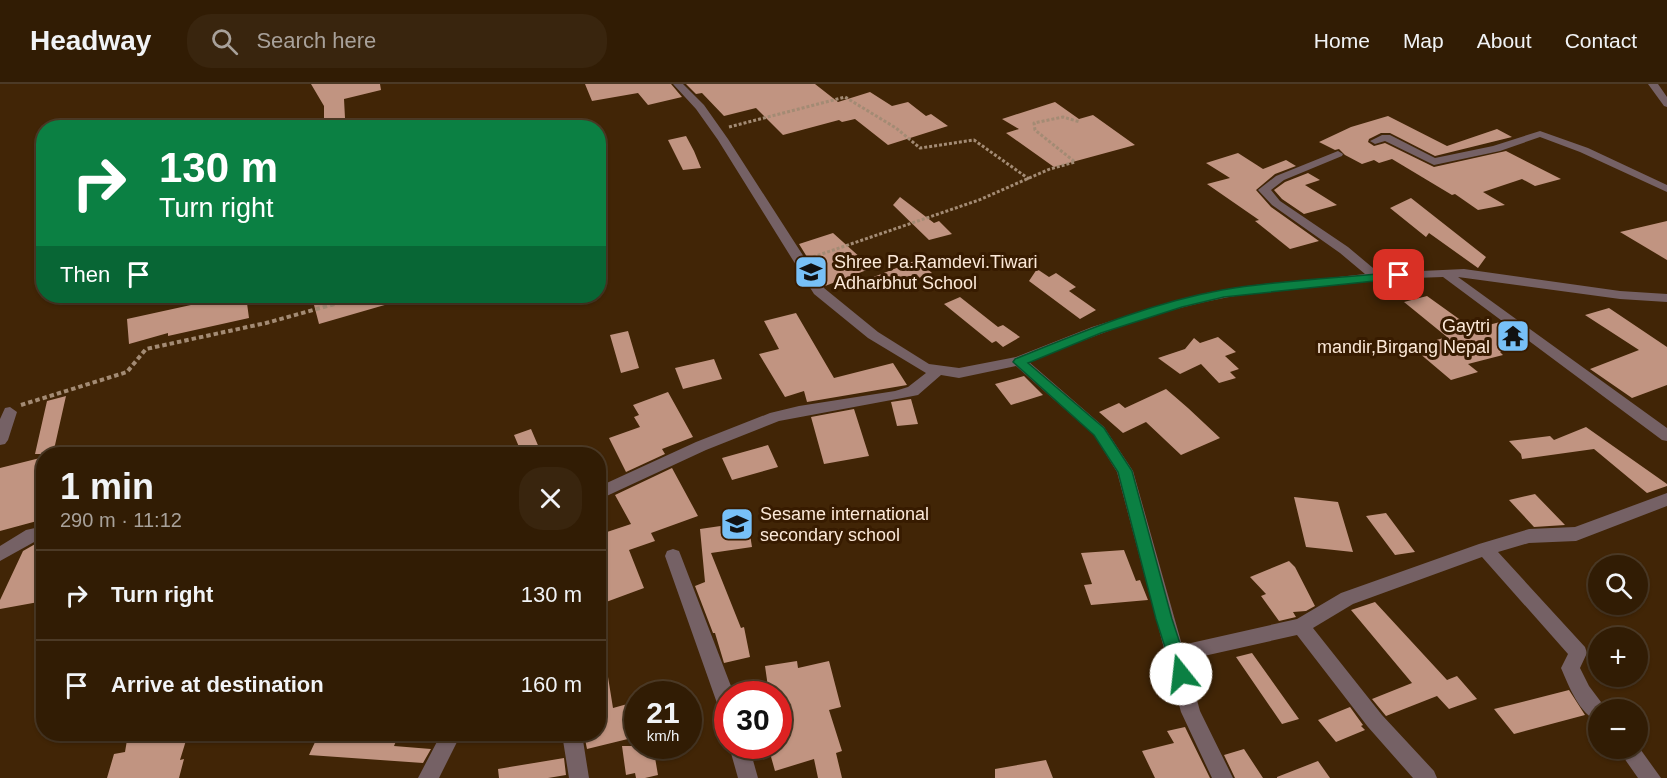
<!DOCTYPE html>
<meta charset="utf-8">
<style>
body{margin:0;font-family:Helvetica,sans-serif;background:#39250e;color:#f1f3f6;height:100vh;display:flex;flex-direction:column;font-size:22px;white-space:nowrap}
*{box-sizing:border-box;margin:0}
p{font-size:20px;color:#a8a19a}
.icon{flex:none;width:33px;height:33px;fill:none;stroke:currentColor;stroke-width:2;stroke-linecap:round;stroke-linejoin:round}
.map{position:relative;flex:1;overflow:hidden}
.drawer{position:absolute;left:36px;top:363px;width:570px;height:294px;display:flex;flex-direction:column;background:#311c04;border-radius:24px;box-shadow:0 2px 4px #0004,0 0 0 2px #4c3a26}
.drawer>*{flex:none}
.top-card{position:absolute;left:36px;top:36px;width:570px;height:183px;border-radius:24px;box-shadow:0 2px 4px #0004,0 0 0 2px #4c3a26;background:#0b8043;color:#fff;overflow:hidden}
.fabs{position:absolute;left:1588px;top:471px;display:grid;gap:12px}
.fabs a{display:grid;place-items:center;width:60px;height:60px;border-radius:50%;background:#311c04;box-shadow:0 2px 4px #0004,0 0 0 2px #4c3a26;font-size:30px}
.speed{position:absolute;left:624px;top:597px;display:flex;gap:12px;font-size:30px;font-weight:700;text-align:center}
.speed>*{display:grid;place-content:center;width:78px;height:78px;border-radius:50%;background:#311c04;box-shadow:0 2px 4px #0004,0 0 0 2px #4c3a26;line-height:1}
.speed small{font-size:15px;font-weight:400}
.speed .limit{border:9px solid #d22;background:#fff;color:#111}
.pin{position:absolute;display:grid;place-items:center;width:51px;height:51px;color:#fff;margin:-26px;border-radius:12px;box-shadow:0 3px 9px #0006}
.me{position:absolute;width:66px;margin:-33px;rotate:344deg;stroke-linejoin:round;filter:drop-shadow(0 0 4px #0008)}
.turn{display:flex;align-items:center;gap:21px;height:126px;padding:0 24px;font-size:27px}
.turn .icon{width:78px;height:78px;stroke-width:2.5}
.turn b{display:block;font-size:42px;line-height:51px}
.then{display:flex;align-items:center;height:57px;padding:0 24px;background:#0003;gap:12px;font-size:22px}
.round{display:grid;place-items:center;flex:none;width:63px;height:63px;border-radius:24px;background:#39250e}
.head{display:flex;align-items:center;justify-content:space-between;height:102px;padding:0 24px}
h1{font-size:36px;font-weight:600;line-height:45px}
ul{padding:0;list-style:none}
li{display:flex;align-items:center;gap:18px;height:90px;padding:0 24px;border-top:2px solid #4c3a26}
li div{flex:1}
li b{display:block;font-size:22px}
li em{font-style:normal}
header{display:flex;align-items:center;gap:36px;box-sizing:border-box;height:84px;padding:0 30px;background:#311c04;border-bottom:2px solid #4c3a26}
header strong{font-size:28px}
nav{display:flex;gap:33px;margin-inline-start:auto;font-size:21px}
.search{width:420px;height:54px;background:#39250e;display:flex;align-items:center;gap:15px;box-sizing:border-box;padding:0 21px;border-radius:24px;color:#a8a19a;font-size:22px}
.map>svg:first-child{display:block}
.building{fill:#c19481}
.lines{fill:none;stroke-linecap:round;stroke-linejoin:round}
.path-far1{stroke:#a38b74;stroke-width:3;stroke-dasharray:3 2;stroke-linecap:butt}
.path{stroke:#a38b74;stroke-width:4;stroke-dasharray:4.5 3;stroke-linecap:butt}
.street{fill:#756165;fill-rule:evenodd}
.route{fill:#0b8043;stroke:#07532c;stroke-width:1.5}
.labels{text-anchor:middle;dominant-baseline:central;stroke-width:6;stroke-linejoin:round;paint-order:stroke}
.poi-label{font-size:18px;fill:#fce9d8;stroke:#371b00;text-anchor:start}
</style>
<header>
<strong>Headway</strong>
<div class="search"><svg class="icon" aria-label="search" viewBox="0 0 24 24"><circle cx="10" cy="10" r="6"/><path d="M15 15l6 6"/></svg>Search here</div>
<nav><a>Home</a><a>Map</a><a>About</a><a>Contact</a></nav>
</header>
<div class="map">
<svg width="1667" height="694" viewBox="0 0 1667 694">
<rect width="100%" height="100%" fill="#412506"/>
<!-- building -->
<path class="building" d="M311,0H380L381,6L344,15L345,34L324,37V22Z
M585,0H671L682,13L648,21L638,9L592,17Z
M686,0H815L838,18L870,8L892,22L908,18L926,32L931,30L948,42L888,61L855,35L842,38L839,36L783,51L756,24L724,32L702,9L696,10Z
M1055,18L1079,35L1093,31L1135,61L1054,83L1006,49L1019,45L1002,35Z
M1388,32L1447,62L1497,45L1512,53L1435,72L1390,49H1381L1369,55L1368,58L1374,62L1385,59L1434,83L1506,67L1561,95L1535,102L1522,95L1483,108L1505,121L1478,126L1455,110L1452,111L1392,75L1379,79L1374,76L1362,80L1345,71L1339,65L1335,66L1319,58L1351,43Z
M686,52L694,67L701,84L683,86L668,56Z
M1238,69L1263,85L1286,76L1296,82L1275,90L1256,106L1271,123L1319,157L1290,165L1255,137L1259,136L1207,100L1230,94L1206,79Z
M1308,89L1320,96L1305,101L1337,121L1304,130L1282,115L1274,106L1285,98Z
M900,113L934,139L939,137L952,150L929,156L893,121Z
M1411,114L1486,173L1478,184L1429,149L1426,153L1390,124Z
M1667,137V176L1620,148Z
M833,149L872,184L825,202L799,160Z
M917,176L932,189L885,207L871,194Z
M1037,185L1049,193L1056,189L1076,203L1069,207L1096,226L1080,235L1029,197Z
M232,212H246L249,234L168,252V249L129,260L127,235Z
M347,212H402V216L319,240L314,221Z
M1427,212L1473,245L1500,238L1529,259L1500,268L1503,271L1468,280L1478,288L1451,296L1412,263L1447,253L1404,218Z
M960,213L998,243L1003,241L1020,253L1003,263L996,257L992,259L944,220Z
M1609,224L1667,263V301L1632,314L1590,285L1639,266L1585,231Z
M796,229L834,294L893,279L907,301L807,318L804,307L785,313L759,270L779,265L764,237Z
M628,247L639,284L621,289L610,251Z
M1218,253L1236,268L1225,272L1239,285L1230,288L1236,294L1219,299L1201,280L1180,290L1158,274L1185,265L1194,254L1200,259Z
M714,275L722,295L683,305L675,284Z
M1024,292L1043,311L1011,321L995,300Z
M1166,305L1188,324L1220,354L1181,371L1146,338L1123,349L1099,328L1119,319L1125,324Z
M668,308L693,353L662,365L665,370L626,388L609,354L640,343L634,333L639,331L633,321Z
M66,312L53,370H35L47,317Z
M911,315L918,340L897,342L891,318Z
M854,325L869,372L824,380L811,333Z
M1586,343L1667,400V402L1647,409L1594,365L1522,375L1521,370L1509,357L1550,352L1554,356Z
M531,345L540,366L522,370L514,351Z
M768,361L778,383L732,396L722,374Z
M44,373V440L34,442L37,437L0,447V384Z
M672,384L698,432L651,449L655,457L629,466L644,504L598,521V451L631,440L615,411Z
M1535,410L1565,441L1534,443L1509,416Z
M1294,413L1338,418L1353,468L1306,463Z
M1386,429L1415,468L1395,471L1366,432Z
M748,438L752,463L711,469L741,544L744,543L750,573L724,579L715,549H713L695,502L705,498L700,445Z
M44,458V517L0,525V516L23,467L37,459Z
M1124,466L1136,497L1140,496L1148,516L1091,521L1084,501L1092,500L1081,469Z
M1289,477L1295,483L1315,522L1306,527L1293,528L1296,533L1279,537L1261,512L1266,510L1250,493Z
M1375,518L1447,596L1457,592L1477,615L1449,625L1437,612L1386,632L1372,615L1412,599L1351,526Z
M1252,569L1299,635L1282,640L1236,573Z
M797,577L798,584L829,577L841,623L829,626L842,667L836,669L842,694H818L814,675L775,687L768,662H778V610H769L765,582Z
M608,593L613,624L631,619L636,653L587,665L584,650H598V594Z
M1569,606L1585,631L1514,650L1494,625Z
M1350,623L1363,641L1361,642L1365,646L1336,658L1318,636Z
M1185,643L1210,694H1155L1142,667L1174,659L1167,647Z
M128,650H188L180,676L184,675L179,694H107L114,670L125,668Z
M352,650H399L394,662L431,665L423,679L309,671L316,656L348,659Z
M622,662H653L658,691L645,694H636L635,689L626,691Z
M1244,665L1263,694H1235L1224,671Z
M564,674L566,691L548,694H499L498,685Z
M1046,676L1053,694H995V685Z
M1318,677L1330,694H1277V693Z"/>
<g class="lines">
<!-- path-far1 -->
<path class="path-far1" d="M729,43L845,13L896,44L920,64L974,56L1029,95
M813,173L979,116L1050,85L1075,78L1035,46L1034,39L1063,33L1080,38"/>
<!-- path -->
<path class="path" d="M21,321L127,288L146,265L266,239L364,212"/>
<!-- street -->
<path class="street" d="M673,0H683L704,21L728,55L824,204L878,248L929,280L959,284L1016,273L1092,243L1174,217L1224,206L1365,190L1340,169L1272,121L1258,106L1276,92L1338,67L1343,70L1342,72L1284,96L1271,106L1280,117L1348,163L1379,189L1464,185L1620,207L1667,210V218L1620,215L1458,193L1667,344V357L1662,356L1443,193C1357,196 1267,202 1184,223C1131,236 1080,258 1029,278L1104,343L1133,387L1182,561L1297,535L1341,509L1479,460L1529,445L1575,443L1667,409V422L1576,457L1529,459L1498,468L1585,563L1587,569L1580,584L1589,602L1607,626H1599V638C1579,630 1569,602 1561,584L1568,570L1482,473L1353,520L1313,544L1382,631L1434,687L1437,694H1413L1368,643L1297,551L1186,576L1200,627L1233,694H1212L1181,628L1117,388L1094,351L1016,282L959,294L941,291L918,311L913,312L779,337L706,366L598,416V403L696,358L770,329L799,322L895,307L908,303L926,289L868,254L814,210L718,56L696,25Z
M1648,0H1658L1667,13V23L1664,22Z
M1540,47L1588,64L1667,101V108L1580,68L1540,53L1500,67L1434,81L1385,57L1375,60L1370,57L1382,51H1390L1435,74L1493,62Z
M10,323L17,328L8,356L5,360L0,361V335L5,324Z
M44,442V456L36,457L0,477V462L26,446Z
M673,465L679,467L681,472L729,597L734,610H728V631L721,628L718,622L665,472L667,467Z
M441,650H461L439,694H418Z
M562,650H582L589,694H569Z
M729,662H749L758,694H738Z
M1638,662L1661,694H1638L1617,664H1638Z"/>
</g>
<!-- route -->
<path class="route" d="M1399,188L1405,191L1403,194L1224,213L1182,223L1101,249L1028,279L1104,344L1132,387L1172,535L1190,590L1187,595L1181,597L1175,595L1156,535L1118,388L1094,351L1013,278L1015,275C1082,248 1150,219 1222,206C1279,196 1341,194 1399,188Z"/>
<!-- icons -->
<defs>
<symbol id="school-square" viewBox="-11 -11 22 22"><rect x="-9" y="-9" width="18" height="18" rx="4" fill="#77c0f7" stroke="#371b00"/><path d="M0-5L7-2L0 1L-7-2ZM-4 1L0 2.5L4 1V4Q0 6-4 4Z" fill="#111"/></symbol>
<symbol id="temple-square" viewBox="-11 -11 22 22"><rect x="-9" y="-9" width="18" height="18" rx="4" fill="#77c0f7" stroke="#371b00"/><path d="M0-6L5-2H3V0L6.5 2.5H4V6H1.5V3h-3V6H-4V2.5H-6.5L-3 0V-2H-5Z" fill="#111"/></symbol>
</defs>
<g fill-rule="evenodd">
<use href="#school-square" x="792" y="169" width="38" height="38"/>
<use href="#temple-square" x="1494" y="233" width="38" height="38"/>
<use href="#school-square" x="718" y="421" width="38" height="38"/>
</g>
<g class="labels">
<!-- poi labels -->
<g class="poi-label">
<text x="834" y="178">Shree Pa.Ramdevi.Tiwari<tspan x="834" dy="21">Adharbhut School</tspan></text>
<text x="1490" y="242" text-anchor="end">Gaytri<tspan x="1490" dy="21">mandir,Birgang Nepal</tspan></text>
<text x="760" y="430">Sesame international<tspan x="760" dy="21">secondary school</tspan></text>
</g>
</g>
</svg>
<div class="fabs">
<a><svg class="icon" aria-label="search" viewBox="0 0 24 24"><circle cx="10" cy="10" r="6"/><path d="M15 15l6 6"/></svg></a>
<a>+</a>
<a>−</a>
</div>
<div class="speed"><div>21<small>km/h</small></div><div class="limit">30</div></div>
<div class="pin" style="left:1399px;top:191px;background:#d93025"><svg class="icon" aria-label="arrive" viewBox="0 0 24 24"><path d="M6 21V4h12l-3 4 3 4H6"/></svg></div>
<svg class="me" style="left:1181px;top:590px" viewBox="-20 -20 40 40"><circle r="19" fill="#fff"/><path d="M0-13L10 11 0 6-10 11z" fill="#0b8043"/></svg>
<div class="top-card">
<div class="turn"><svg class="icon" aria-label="right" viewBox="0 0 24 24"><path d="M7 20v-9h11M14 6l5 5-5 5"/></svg><div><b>130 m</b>Turn right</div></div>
<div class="then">Then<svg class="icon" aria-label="arrive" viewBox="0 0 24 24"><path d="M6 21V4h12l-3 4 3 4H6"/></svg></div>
</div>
<section class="drawer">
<div class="head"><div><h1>1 min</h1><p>290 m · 11:12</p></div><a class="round"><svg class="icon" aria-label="close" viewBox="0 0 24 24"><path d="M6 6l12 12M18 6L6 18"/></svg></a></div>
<ul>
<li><svg class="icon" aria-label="right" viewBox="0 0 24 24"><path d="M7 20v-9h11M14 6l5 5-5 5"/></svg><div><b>Turn right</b></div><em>130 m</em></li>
<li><svg class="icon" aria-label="arrive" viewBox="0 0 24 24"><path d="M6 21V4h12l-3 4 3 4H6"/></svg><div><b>Arrive at destination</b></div><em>160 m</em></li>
</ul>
</section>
</div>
